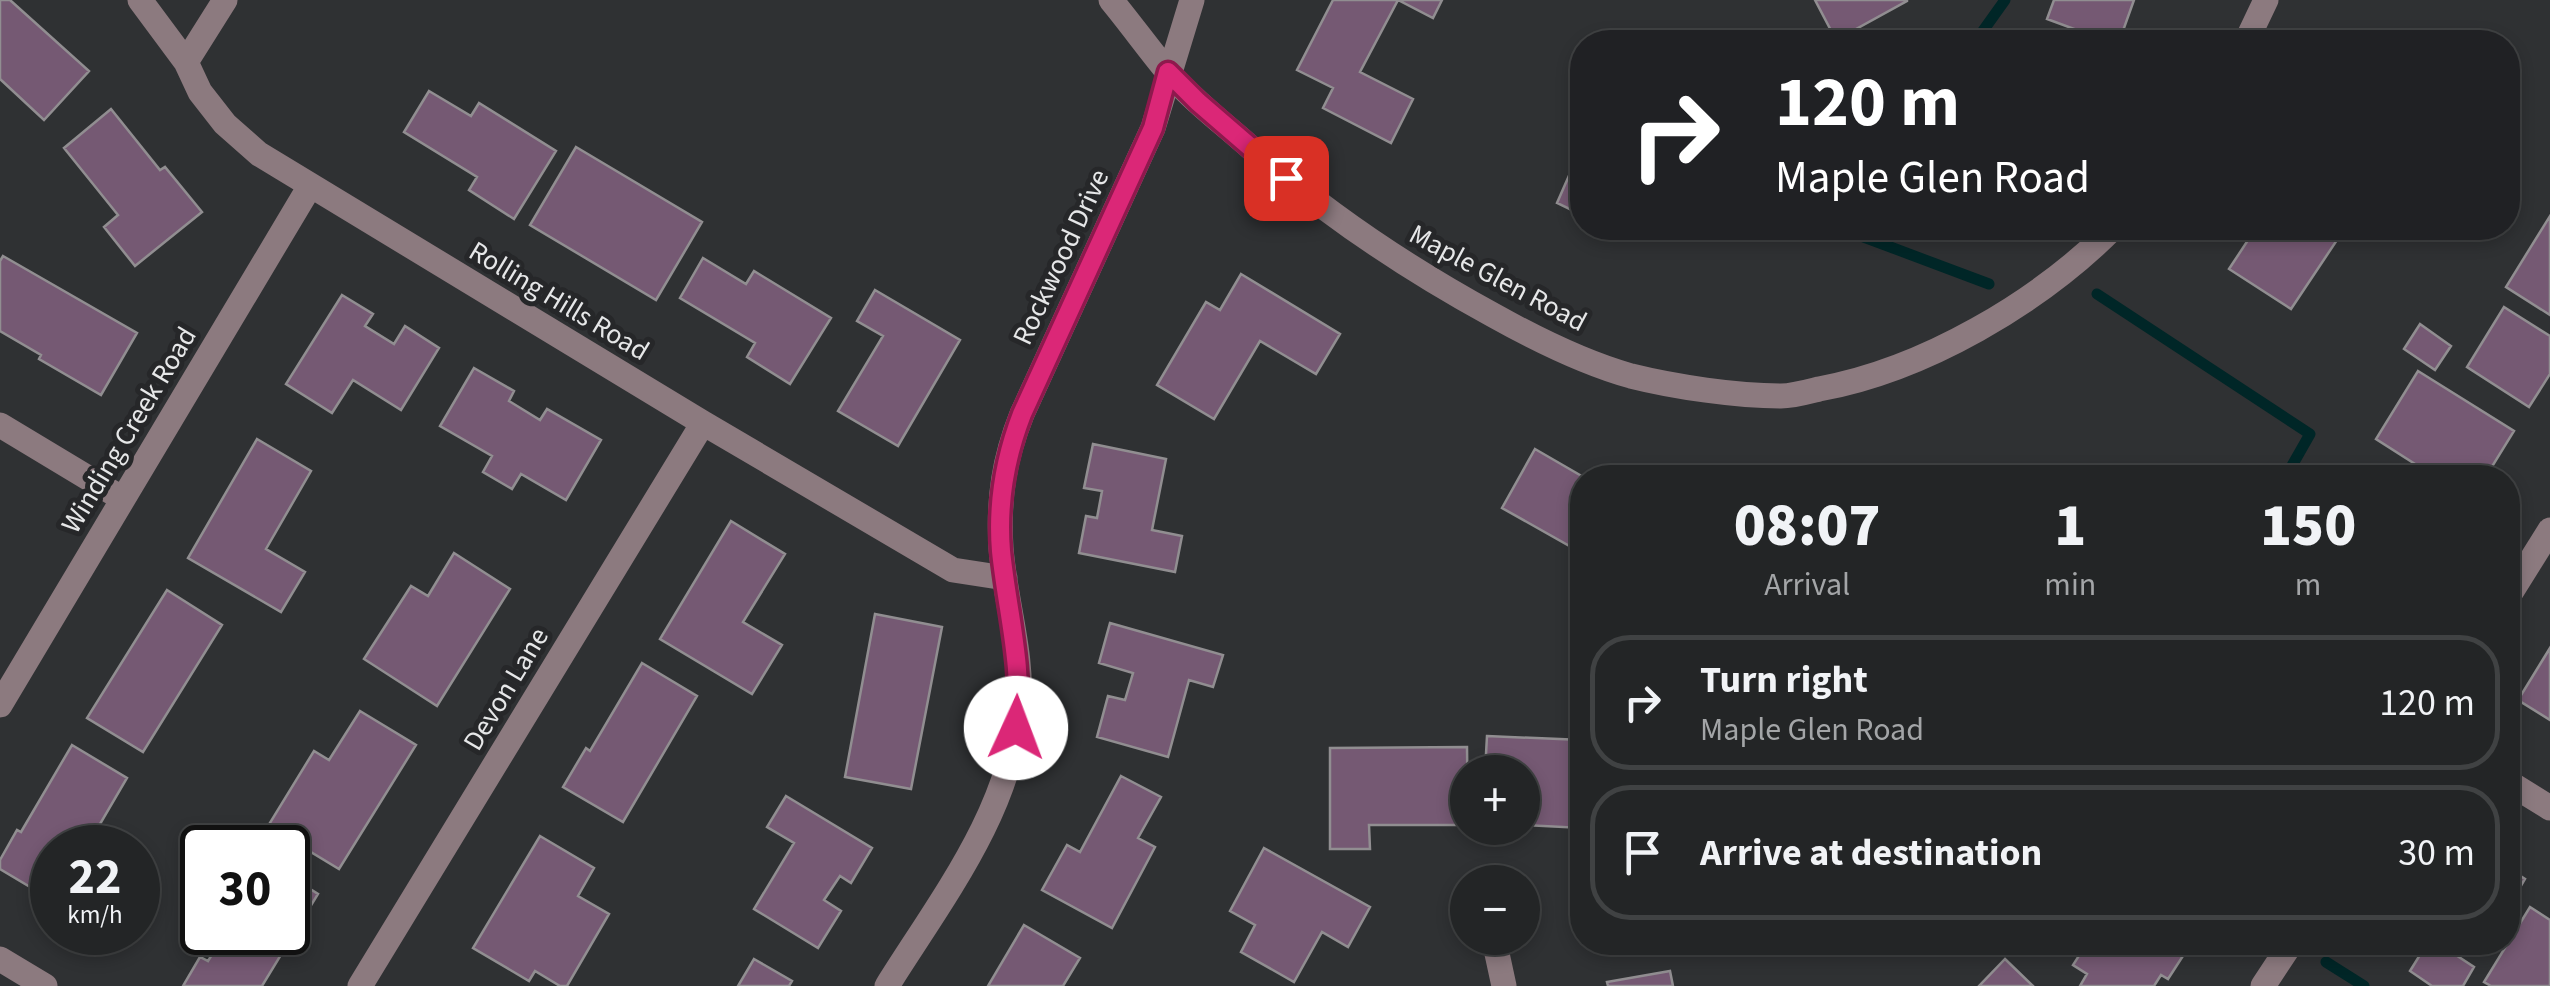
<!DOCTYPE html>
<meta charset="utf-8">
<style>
body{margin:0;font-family:"Source Sans 3",sans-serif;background:#2b2d2e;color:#f1f3f6;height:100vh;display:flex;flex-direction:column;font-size:38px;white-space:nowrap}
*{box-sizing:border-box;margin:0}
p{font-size:32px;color:#a3a5a7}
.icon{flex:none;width:55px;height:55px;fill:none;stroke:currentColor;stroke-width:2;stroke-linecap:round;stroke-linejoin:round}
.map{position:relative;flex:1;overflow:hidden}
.details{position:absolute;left:1570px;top:465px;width:950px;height:490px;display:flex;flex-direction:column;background:#232526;border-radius:40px;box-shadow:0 5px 15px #0003,0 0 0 2px #404243}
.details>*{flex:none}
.banner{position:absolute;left:1570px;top:30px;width:950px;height:210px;border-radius:40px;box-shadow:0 5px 15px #0003,0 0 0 2px #404243;background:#202124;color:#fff;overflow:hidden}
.tools{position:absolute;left:1450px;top:755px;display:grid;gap:20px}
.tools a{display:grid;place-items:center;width:90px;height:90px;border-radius:50%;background:#232526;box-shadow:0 5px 15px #0003,0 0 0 2px #404243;font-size:50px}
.speed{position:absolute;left:30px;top:825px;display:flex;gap:20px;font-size:50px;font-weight:700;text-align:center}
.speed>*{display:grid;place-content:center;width:130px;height:130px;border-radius:50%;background:#232526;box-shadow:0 5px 15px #0003,0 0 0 2px #404243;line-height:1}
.speed small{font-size:25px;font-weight:400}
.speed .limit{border:5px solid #111;border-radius:15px;background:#fff;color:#111}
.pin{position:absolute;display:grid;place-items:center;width:85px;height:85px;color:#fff;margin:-42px;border-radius:20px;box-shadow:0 5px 15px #0006}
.me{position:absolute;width:110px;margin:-55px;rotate:2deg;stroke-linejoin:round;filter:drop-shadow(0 0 8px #0008)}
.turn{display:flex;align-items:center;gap:35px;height:210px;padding:0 40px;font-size:45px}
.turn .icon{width:130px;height:130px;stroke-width:2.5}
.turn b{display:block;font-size:70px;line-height:85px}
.eta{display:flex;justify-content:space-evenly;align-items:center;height:170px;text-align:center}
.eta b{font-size:60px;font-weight:800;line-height:70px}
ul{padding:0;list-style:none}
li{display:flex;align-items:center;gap:30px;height:135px;margin:0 20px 15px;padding:0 20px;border:5px solid #404243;border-radius:40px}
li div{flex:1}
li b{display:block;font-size:38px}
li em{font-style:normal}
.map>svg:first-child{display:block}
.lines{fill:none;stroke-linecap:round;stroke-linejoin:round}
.stream{stroke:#002627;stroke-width:11}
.building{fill:#755973;stroke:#918e91;stroke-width:2.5}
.minor{stroke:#8c7a7f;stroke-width:25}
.route-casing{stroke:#8e194d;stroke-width:25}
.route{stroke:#db2777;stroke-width:18}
.labels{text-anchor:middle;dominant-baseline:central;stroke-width:10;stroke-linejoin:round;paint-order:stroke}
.street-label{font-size:28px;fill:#e6e7e8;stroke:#262729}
</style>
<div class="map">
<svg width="2550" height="986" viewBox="0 0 2550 986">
<rect width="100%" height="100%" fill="#2f3133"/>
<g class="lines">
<!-- stream -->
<path class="stream" d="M1975,42L2005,0
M1855,228L1853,233L1989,284
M2097,294L2310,434L2285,478
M2326,962L2364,986"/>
</g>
<!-- building -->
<path class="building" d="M0,0H10L89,71L44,120L0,79Z
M1333,0H1398L1360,72L1413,99L1391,143L1323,108L1333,88L1297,70Z
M1398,0H1442L1433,18Z
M1815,0H1907V1L1836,40Z
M2054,0H2134L2119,42H2073L2077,30L2047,19Z
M429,91L471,116L479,103L556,151L514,219L469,190L477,177L404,132Z
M111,109L160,170L165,167L202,212L135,266L104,227L118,215L64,148Z
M1582,146V215L1557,203Z
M576,147L702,222L656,300L530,225Z
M2550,216V315L2506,287Z
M2256,228H2345L2291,309L2229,269Z
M3,256L137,333L101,395L39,359L41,355L0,331V261Z
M703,258L746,284L754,271L831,318L790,384L747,357L755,343L680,298Z
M1241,274L1340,334L1316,374L1260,341L1214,419L1157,385L1206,302L1220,310Z
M875,290L960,340L898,446L838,411L883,336L857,321Z
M342,295L373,314L365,326L394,344L405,326L439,348L401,410L353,380L332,413L286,384Z
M2504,307L2550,336V374L2529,407L2467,367Z
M2420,324L2451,346L2435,370L2404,349Z
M474,368L514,391L509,401L540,420L547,409L601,440L566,500L521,474L512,489L483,472L492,456L440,426Z
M2418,371L2514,431L2485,478H2437L2376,439Z
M257,439L311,471L266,549L305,572L281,612L188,558Z
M1093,444L1166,459L1152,530L1182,536L1175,572L1079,553L1086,516L1097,518L1102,491L1084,488Z
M1535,449L1585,478H1582V553L1502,508Z
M731,521L785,554L743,622L782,645L752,694L660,639Z
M454,553L510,589L437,706L364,659L411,586L428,596Z
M167,590L222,625L143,752L87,718Z
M875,614L942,627L911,789L845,777Z
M1110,623L1223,655L1213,687L1189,680L1168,757L1097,737L1108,696L1125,700L1133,673L1099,663Z
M2550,648V720L2518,700Z
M642,663L697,696L623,822L563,787L586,748L590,751Z
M360,711L416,745L339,869L268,826L314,751L329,760Z
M1487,736L1582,740V828L1522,825V772H1485Z
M72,745L127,778L86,848H52V900L0,869V860L17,830L21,832Z
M1467,747L1468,825H1369L1370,849H1330V748Z
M1121,776L1161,797L1138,838L1155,847L1112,928L1042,890L1067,845L1080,852Z
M786,796L872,848L851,883L840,876L824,900L841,911L818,948L754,909L794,843L767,827Z
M540,836L594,868L578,896L609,914L567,986H560L535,971L529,981L473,948Z
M1264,848L1370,907L1348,947L1322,932L1294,982L1241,952L1255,925L1230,911Z
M2508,868L2525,879L2508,908Z
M288,875L318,894L262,986H183L200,957L208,961L226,932H288Z
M2530,907L2550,920V986H2491L2484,982Z
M1024,925L1080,958L1063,986H988Z
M2110,942H2192L2168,979L2161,975L2154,986H2080L2087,974L2073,965L2087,943L2103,953Z
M2428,942H2436L2474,967L2463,986H2432L2410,971Z
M754,959L792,981L789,986H738Z
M2005,959L2033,986H1979Z
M1670,971L1673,986H1608L1607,982Z"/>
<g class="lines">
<!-- minor -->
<path class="minor" d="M140,0L186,62L200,92L225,124L259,154L703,423L953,570L1005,578
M1111,0C1130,23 1148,48 1167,71C1192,100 1223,123 1251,148C1326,214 1405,267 1493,315C1536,339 1584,363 1631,376C1675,387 1737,396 1781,396C1793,396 1807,392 1819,389C1924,370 2038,303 2113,228
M2246,42L2266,0
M186,62L225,0
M0,425L123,499
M2508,597L2550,530
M0,705L310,186
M2508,782L2550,808
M1496,949L1504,986
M0,959L45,986
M360,986L703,423
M887,986C940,901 1012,810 1019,707C1023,653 1005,601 1001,548C998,498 1004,459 1022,414L1153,128L1192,0
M2263,986L2292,942"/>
</g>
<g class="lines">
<defs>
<path id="route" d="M1016,728C1024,668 1007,611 1001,551C997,502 1005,458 1022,414L1153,128L1168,72L1198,102L1286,178"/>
</defs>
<!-- route casing -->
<use href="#route" class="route-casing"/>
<!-- route -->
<use href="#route" class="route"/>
</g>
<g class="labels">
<!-- street labels -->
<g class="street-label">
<text transform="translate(1061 257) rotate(-65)">Rockwood Drive</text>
<text transform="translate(1498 278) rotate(28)">Maple Glen Road</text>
<text transform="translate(559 301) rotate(31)">Rolling Hills Road</text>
<text transform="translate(129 430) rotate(-59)">Winding Creek Road</text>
<text transform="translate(506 689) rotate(-59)">Devon Lane</text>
</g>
</g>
</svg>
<div class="tools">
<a>+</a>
<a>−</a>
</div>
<div class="speed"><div>22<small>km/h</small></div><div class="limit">30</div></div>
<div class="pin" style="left:1286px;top:178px;background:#d93025"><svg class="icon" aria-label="arrive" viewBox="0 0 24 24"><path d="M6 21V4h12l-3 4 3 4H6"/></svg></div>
<svg class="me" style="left:1016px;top:728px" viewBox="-20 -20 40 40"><circle r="19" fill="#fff"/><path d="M0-13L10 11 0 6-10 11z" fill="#db2777"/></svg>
<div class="banner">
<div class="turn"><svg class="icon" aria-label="right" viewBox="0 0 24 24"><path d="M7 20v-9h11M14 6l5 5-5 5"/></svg><div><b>120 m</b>Maple Glen Road</div></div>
</div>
<section class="details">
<div class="eta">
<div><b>08:07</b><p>Arrival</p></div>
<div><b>1</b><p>min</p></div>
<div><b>150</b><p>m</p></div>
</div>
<ul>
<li><svg class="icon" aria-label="right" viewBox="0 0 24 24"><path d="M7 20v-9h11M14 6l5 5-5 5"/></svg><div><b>Turn right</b><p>Maple Glen Road</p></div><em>120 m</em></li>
<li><svg class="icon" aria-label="arrive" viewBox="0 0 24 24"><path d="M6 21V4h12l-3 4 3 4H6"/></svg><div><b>Arrive at destination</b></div><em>30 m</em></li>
</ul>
</section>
</div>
